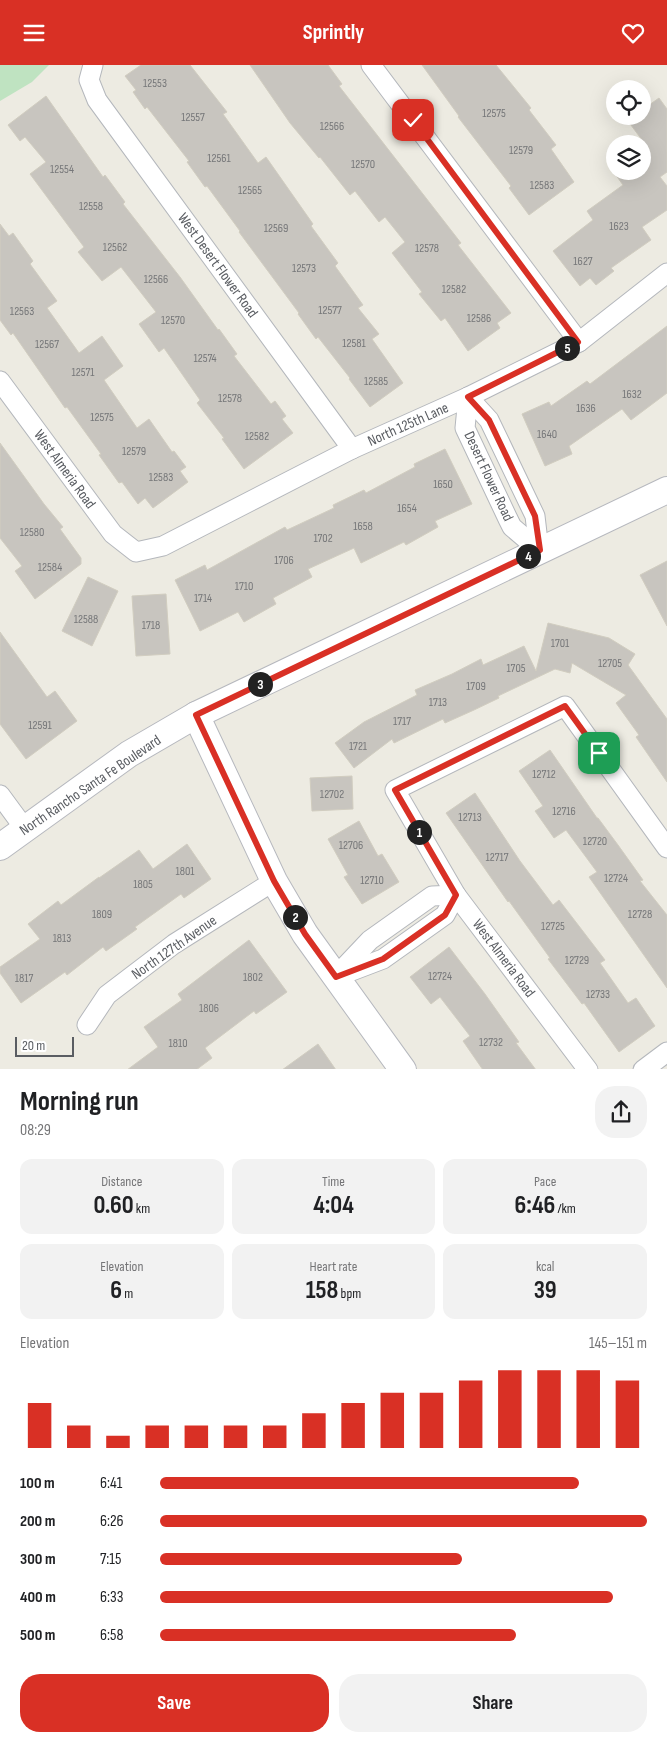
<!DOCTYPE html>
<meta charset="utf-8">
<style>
:root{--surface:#fff;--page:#f2f2f2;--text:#202124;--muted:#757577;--accent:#d93025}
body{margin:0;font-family:"Sofia Sans Condensed",sans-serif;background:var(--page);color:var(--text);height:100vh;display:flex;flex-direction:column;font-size:19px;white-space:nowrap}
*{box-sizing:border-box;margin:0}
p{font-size:16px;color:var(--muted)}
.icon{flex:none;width:28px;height:28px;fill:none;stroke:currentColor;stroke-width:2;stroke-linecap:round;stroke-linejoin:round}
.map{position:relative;height:1004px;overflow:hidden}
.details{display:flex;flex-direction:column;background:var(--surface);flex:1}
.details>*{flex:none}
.fabs{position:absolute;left:606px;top:15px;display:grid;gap:10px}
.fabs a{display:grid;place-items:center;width:45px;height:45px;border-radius:50%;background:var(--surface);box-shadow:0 5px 20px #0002;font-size:25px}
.scale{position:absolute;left:15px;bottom:12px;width:59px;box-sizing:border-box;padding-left:5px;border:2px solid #5a5d62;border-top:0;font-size:14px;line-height:18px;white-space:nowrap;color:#5a5d62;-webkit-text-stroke:4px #fff;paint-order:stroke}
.pin{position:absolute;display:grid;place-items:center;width:42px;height:42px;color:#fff;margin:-21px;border-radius:10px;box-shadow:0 2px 8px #0006}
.km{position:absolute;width:25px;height:25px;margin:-12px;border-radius:50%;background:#222;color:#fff;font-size:14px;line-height:25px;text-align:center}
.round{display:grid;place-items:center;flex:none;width:52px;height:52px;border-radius:20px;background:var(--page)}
.summary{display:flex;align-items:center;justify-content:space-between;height:85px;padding:0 20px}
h1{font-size:28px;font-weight:700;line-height:38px}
.metrics{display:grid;grid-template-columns:repeat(3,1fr);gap:8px;height:85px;padding:5px 20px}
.metrics div{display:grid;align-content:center;border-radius:12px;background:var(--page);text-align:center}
.metrics b{font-size:25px;font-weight:700}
.metrics small{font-size:14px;font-weight:400}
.metrics p{font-size:14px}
.chart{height:140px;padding:10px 20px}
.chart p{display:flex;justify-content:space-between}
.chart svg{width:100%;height:90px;margin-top:5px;stroke:var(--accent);stroke-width:6}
.cta{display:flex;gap:10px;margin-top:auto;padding:10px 20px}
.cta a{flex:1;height:58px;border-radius:20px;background:var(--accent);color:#fff;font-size:20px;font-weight:700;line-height:58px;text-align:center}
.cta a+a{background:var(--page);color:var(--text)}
ul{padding:0 20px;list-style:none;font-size:16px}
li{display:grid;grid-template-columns:80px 60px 1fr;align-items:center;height:38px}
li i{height:12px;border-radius:6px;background:var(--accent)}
header{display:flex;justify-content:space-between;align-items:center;height:65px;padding:0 20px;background:var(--accent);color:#fff;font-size:22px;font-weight:700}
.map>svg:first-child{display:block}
.green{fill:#bfe3c1}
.building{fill:#c8c5bf;stroke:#d1cdc0}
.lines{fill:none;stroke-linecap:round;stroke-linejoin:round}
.street-casing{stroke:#b4b7bc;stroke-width:21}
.secondary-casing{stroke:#b6b8be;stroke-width:28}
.street{stroke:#fff;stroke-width:19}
.secondary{stroke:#fff;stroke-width:26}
.route-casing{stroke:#fff;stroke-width:10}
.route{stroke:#d93025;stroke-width:6}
.labels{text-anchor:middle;stroke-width:4;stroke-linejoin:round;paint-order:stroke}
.number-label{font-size:12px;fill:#767779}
.street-label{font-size:15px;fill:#5a5d62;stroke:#fff}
</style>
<header><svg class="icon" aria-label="menu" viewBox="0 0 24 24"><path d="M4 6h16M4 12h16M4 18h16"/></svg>Sprintly<svg class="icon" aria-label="heart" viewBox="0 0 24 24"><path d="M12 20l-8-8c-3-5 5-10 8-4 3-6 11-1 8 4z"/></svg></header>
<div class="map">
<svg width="667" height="1005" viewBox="0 0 667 1005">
<rect width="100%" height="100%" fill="#edebe2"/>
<path class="green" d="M0,0H49L32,17L0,36Z"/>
<g class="building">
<path d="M141,0H190L227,47L223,49L258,98L266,92L313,159L311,161L338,198L335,201L363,240L358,243L379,269L372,274L403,318L370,342L349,314L350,313L318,272L316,274L298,249L299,248L239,167L240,166L207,121L205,122L187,97L189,96L147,42L145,44L133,27L136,25L125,11Z"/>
<path d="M250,0H328L342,19L339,21L461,178L458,180L511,248L497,258L500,263L468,286L445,253L441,256L419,229L422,227L392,188L405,177L385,152L379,157L355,126L350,130L320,92L319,93L290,58Z"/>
<path d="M422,0H496L531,43L529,45L556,80L551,84L574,117L529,150L509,123L511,121L458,52L459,51Z"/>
<path d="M46,31L103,112L105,110L125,137L123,139L180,212L218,265L219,264L237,289L234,291L271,339L275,336L286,351L282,354L293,368L244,404L222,374L224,373L197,338L200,335L164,283L159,287L139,259L156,247L121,202L102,216L78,187L84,182L30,109L46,97L25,72L20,76L8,60Z"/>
<path d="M659,33L667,44V107L660,112L667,121V145L642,162L651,175L611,203L614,206L596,220L590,213L580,221L553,186L593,155L587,146L623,120L613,106H642V75L628,56L635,51H642V45Z"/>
<path d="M0,159L9,171L13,168L33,196L30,199L57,236L47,243L79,288L102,271L123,301L104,315L137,363L149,354L172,387L174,386L186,402L180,406L188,417L153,443L145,433L138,439L122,417L119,418L99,390L101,389L67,342L65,343L13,268L11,270L0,255Z"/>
<path d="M667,261V328L631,355L622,344L569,381L572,389L545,401L522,349L549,337L551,341L587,316L590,319Z"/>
<path d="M0,378L44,439L63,462L60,464L81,493V499L35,534L15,506L22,501L0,473Z"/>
<path d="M445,384L472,439L435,456L438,462L406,480L404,477L361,498L354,483L308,504L312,512L273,533L276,539L244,557L238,547L200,566L175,515L205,500L207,505L285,462L287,465L334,443L333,440L364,425L366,428L415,402L414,399Z"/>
<path d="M667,496V561L640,510Z"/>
<path d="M88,512L118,526L92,581L62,566Z"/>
<path d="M166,529L170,589L136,591L132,531Z"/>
<path d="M548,558L609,573L635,589L628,600L667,654V717L636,672L639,670L616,638L626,630L572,598L570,608L555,604L498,631L499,633L474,645L445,658L443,654L394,678L392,674L354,703L335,678L364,657L417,630L415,625L452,609L481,594L483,600L524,581L536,606Z"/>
<path d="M0,567L47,632L55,626L77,656L26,694L0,659Z"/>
<path d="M550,685L597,753H598L618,780L643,815L640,816L667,850V923L589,812L597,807L566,765L554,773L535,746L543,741L519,706Z"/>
<path d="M352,711L353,744L312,746L310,713Z"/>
<path d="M475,728L520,796L553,840L559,835L605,895L600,898L628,938L636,933L655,961L619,987L584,938L582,939L548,894L550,893L509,836L508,837L446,748Z"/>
<path d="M359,756L378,791L382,789L399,817L362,839L344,812L348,810L328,774Z"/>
<path d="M187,779L211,814L184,833L181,829L135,862L137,864L106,886L103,882L67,910L65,907L21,938L0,908V902L40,874L28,859L58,836L61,840L99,812V813L139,785L153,804Z"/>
<path d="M249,875L287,927L256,949L254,946L205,983L212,993L196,1005H127L158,982L144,962L182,935L178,929Z"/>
<path d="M449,882L485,929L519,977L516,978L536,1005H483L463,976L470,971L440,932L431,939L410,912Z"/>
<path d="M318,979L336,1005H282Z"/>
</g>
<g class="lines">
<g class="street-casing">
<g id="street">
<path d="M93,0L89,15L97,35L352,384"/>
<path d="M371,0L579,277"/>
<path d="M0,316L113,469L136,487L163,481L352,384L468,332L579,277L667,208"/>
<path d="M468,332L465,363L508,454L512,462L539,485"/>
<path d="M468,332L489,355L535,451L539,485"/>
<path d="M0,730L25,764"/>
<path d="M341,910L383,894L445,850L456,830"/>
<path d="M335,912L370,875L432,831L456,830"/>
<path d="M87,960L107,930L174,879L274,816"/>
<path d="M588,1005L456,830L395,725L565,641L667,783"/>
<path d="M643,1005L667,987"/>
</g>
</g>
<g class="secondary-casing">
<g id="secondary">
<path d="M196,650L274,816L305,869L403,1005"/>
<path d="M0,782L129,689L196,650L667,425"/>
</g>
</g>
<use href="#street" class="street"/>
<use href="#secondary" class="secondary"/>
</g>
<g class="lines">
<g class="route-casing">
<path id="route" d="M413,55L578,277L468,332L489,355L535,451L540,485L196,650L274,816L305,869L336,912L383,894L445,850L456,830L395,725L565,641L599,688"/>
</g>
<use href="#route" class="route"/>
</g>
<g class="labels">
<g class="number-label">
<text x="155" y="22">12553</text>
<text x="494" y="52">12575</text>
<text x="193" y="56">12557</text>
<text x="332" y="65">12566</text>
<text x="521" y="89">12579</text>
<text x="219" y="97">12561</text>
<text x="363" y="103">12570</text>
<text x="62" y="108">12554</text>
<text x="542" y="124">12583</text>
<text x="250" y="129">12565</text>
<text x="91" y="145">12558</text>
<text x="619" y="165">1623</text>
<text x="276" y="167">12569</text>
<text x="115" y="186">12562</text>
<text x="427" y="187">12578</text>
<text x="583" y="200">1627</text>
<text x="304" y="207">12573</text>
<text x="156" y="218">12566</text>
<text x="454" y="228">12582</text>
<text x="330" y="249">12577</text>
<text x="22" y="250">12563</text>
<text x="479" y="257">12586</text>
<text x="173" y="259">12570</text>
<text x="354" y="282">12581</text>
<text x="47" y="283">12567</text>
<text x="205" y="297">12574</text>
<text x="83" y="311">12571</text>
<text x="376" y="320">12585</text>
<text x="632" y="333">1632</text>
<text x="230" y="337">12578</text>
<text x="586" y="347">1636</text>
<text x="102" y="356">12575</text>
<text x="547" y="373">1640</text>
<text x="257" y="375">12582</text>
<text x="134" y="390">12579</text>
<text x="161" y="416">12583</text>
<text x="443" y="423">1650</text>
<text x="407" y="447">1654</text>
<text x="363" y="465">1658</text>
<text x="32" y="471">12580</text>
<text x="323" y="477">1702</text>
<text x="284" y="499">1706</text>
<text x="50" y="506">12584</text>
<text x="244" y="525">1710</text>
<text x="203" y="537">1714</text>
<text x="86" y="558">12588</text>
<text x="151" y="564">1718</text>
<text x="560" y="582">1701</text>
<text x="610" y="602">12705</text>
<text x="516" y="607">1705</text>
<text x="476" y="625">1709</text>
<text x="438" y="641">1713</text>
<text x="402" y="660">1717</text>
<text x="40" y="664">12591</text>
<text x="358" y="685">1721</text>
<text x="544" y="713">12712</text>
<text x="332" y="733">12702</text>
<text x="564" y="750">12716</text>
<text x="470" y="756">12713</text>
<text x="595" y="780">12720</text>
<text x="351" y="784">12706</text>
<text x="497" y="796">12717</text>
<text x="185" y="810">1801</text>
<text x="616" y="817">12724</text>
<text x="372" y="819">12710</text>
<text x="143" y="823">1805</text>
<text x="102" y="853">1809</text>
<text x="640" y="853">12728</text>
<text x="553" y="865">12725</text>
<text x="62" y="877">1813</text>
<text x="577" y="899">12729</text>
<text x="440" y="915">12724</text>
<text x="253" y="916">1802</text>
<text x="24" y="917">1817</text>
<text x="598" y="933">12733</text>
<text x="209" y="947">1806</text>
<text x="491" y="981">12732</text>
<text x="178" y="982">1810</text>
</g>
<g class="street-label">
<text transform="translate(218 200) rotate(54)" y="5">West Desert Flower Road</text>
<text transform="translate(408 359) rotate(-24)" y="5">North 125th Lane</text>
<text transform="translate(65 404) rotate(54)" y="5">West Almeria Road</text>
<text transform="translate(489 411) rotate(65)" y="5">Desert Flower Road</text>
<text transform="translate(90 720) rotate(-34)" y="5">North Rancho Santa Fe Boulevard</text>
<text transform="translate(174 882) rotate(-35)" y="5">North 127th Avenue</text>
<text transform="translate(504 893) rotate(53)" y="5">West Almeria Road</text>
</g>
</g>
</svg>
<div class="fabs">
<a><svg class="icon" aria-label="locate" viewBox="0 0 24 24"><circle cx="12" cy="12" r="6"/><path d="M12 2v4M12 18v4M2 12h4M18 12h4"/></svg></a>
<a><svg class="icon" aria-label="layers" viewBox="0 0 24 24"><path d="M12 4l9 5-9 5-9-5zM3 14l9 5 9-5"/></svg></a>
</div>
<div class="scale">20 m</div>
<div class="pin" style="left:599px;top:688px;background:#1e9e55"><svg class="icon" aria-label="arrive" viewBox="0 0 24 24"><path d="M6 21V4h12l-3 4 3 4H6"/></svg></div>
<div class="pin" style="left:413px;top:55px;background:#d93025"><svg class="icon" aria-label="check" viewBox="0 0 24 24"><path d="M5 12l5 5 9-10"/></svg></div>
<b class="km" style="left:419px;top:767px">1</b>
<b class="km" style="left:295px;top:852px">2</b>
<b class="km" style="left:260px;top:619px">3</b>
<b class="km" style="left:528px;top:491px">4</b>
<b class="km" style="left:567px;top:283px">5</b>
</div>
<section class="details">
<div class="summary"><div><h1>Morning run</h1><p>08:29</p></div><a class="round"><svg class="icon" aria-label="share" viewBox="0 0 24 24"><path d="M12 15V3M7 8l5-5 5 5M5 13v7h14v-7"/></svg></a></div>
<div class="metrics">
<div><p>Distance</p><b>0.60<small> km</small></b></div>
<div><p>Time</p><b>4:04</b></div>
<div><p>Pace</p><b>6:46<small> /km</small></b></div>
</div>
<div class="metrics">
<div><p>Elevation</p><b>6<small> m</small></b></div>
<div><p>Heart rate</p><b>158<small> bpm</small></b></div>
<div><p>kcal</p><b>39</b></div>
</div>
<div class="chart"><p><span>Elevation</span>145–151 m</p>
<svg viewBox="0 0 160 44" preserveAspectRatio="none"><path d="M5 44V22M15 44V33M25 44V38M35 44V33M45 44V33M55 44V33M65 44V33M75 44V27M85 44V22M95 44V17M105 44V17M115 44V11M125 44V6M135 44V6M145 44V6M155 44V11"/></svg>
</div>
<ul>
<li><b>100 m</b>6:41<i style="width:86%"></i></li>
<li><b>200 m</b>6:26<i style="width:100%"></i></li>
<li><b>300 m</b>7:15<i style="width:62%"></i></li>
<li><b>400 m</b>6:33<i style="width:93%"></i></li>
<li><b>500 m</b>6:58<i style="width:73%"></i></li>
</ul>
<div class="cta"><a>Save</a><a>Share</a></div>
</section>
